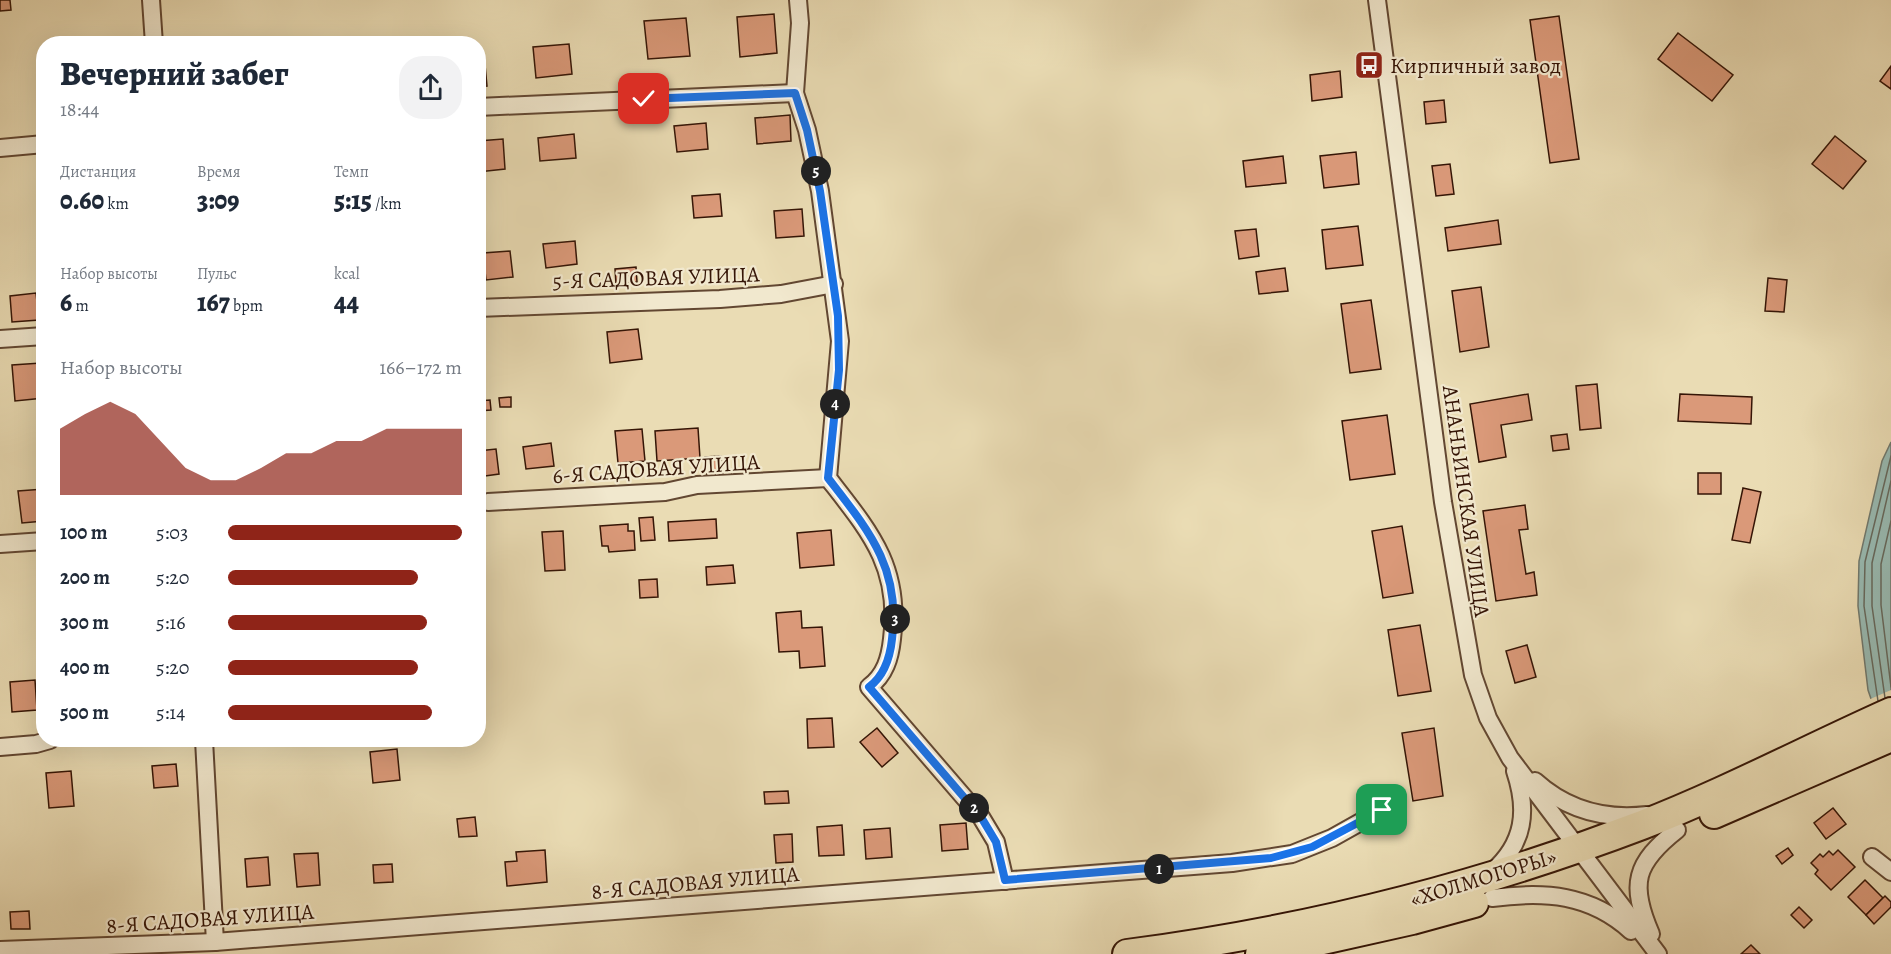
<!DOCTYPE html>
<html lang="ru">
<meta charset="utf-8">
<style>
:root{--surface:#fff;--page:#f2f2f3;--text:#1f2937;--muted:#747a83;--accent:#8f2418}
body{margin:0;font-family:Alegreya,serif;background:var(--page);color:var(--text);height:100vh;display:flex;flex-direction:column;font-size:22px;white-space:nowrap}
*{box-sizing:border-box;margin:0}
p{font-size:20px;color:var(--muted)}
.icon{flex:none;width:33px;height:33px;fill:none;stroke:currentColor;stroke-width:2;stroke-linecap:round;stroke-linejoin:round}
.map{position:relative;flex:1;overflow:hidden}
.panel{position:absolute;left:36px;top:36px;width:450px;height:711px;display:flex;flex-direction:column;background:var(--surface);border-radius:24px;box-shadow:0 6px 24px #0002}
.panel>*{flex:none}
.pin{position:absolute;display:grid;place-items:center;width:51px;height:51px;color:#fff;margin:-26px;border-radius:12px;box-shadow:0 3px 9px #0006}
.km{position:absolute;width:30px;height:30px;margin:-15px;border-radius:50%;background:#222;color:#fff;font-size:16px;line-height:30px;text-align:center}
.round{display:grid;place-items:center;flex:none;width:63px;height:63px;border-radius:24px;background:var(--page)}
.summary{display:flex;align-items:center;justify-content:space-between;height:102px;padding:0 24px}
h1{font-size:33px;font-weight:800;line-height:45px}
.figures{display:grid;grid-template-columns:repeat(3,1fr);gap:9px;height:102px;padding:6px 24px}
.figures div{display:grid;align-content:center}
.figures b{font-size:26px;font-weight:800}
.figures small{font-size:16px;font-weight:400}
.figures p{font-size:16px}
.chart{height:168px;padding:12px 24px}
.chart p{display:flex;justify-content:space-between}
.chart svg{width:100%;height:108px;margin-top:6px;fill:var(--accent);opacity:.7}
ul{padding:0 24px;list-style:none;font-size:20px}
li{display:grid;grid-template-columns:96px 72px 1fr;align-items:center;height:45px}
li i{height:15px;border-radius:8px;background:var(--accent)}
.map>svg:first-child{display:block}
.water{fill:#98bab2;stroke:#70786d;stroke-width:1.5}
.pier{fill:#eadcb4}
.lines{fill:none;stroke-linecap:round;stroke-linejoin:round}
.shore{stroke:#66685c;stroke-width:1.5}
.building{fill:#da9979;stroke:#351506;stroke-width:1.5}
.street-casing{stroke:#624732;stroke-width:20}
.highway-casing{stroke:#351506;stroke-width:32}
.street{stroke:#f1e8ce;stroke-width:16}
.highway{stroke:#eadcb4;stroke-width:28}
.route-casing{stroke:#fff;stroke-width:12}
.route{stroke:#1a73e8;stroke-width:8}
.labels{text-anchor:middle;stroke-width:4.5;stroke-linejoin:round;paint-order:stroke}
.poi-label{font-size:22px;fill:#351506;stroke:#f1e8ce;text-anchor:start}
.street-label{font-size:22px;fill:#351506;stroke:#f1e8ce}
</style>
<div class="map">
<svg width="1891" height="954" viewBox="0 0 1891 954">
<rect width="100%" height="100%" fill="#eadcb4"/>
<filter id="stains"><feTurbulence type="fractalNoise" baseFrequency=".00333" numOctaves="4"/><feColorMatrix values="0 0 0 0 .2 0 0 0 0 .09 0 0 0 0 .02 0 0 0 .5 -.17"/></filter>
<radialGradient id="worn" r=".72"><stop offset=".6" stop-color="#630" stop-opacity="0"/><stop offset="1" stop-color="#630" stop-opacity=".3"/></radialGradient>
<path class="water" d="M1891,442V757L1868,690L1858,606L1859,561L1882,461Z"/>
<path class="pier" d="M1891,690V758L1889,759L1868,700Z"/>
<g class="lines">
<g class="shore">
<path d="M1891,521L1881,564V605L1891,687"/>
<path d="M1885,698L1872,606V563L1891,481"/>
<path d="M1878,701L1864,606L1865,562L1891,456"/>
</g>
</g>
<g class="building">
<path d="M0,0H10L11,10L0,11Z"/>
<path d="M774,14L777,53L740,57L737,17Z"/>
<path d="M1559,16L1579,159L1550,163L1530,20Z"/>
<path d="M686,18L690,56L648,59L644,21Z"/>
<path d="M1678,33L1733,75L1712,101L1658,59Z"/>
<path d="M569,44L572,74L536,78L533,47Z"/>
<path d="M478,54H484L487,86L478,87Z"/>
<path d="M1891,66V89L1880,81Z"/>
<path d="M1340,71L1342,97L1312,101L1310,75Z"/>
<path d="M1444,100L1446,122L1426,124L1424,102Z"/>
<path d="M790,115L791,141L757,144L755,118Z"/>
<path d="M706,123L708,149L677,152L674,126Z"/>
<path d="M574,134L576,158L540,161L538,138Z"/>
<path d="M1835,136L1866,161L1843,189L1812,164Z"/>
<path d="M503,139L505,169L478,172V141Z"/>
<path d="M1356,152L1359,184L1324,188L1320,156Z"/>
<path d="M1283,156L1286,183L1246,187L1243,161Z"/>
<path d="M1450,164L1454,194L1436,196L1432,166Z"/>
<path d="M720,194L722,216L694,218L692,196Z"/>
<path d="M802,209L804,236L776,238L774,211Z"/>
<path d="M1498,220L1501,244L1448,251L1445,228Z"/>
<path d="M1358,226L1363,265L1326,269L1322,230Z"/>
<path d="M1256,229L1259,256L1239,259L1235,231Z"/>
<path d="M575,241L577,264L546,268L543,244Z"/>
<path d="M510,251L513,277L486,280L483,253Z"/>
<path d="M636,267L637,282L616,284L615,269Z"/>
<path d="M1285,268L1288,291L1259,294L1256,272Z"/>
<path d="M1768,278L1787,280L1784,312L1765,311Z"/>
<path d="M1481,287L1489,347L1460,352L1452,291Z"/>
<path d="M36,293L39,320L12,322L10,296Z"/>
<path d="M1371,300L1381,369L1350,373L1341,304Z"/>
<path d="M638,329L642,359L610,363L607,332Z"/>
<path d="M41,363L44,398L15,401L12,365Z"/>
<path d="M1597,384L1601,428L1580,430L1576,386Z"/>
<path d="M1528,394L1532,420L1501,425L1506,457L1479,462L1470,404Z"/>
<path d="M1680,394L1752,397L1751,424L1678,421Z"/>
<path d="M511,397V407H500L499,398Z"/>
<path d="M490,400L491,410L478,411V401Z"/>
<path d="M1387,415L1395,474L1350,480L1342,421Z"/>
<path d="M698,428L700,458L657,461L655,431Z"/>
<path d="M642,429L645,461L618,463L615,431Z"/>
<path d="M1567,434L1569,449L1553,451L1551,436Z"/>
<path d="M551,443L554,466L526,469L523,447Z"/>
<path d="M496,449L499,474L478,477V451Z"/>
<path d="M721,456L723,476L707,477L705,457Z"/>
<rect x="1698" y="473" width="23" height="21"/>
<path d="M1743,488L1761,492L1750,543L1732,540Z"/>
<path d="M44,489V521L22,523L18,491Z"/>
<path d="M1525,505L1528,529L1519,530L1526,574L1534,572L1537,595L1496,601L1483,511Z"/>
<path d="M653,517L655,540L641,541L639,518Z"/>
<path d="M716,519L717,538L669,541L668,522Z"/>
<path d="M628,524V531H634L635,550L609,552L608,546H602L600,526Z"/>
<path d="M1402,526L1413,593L1383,598L1372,531Z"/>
<path d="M831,530L834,565L800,568L797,533Z"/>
<path d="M563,531L565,570L545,571L542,532Z"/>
<path d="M733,565L735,583L707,585L706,567Z"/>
<path d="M657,579L658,597L640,598L639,580Z"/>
<path d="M801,611L802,628L822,627L825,666L800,668L799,651L779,652L776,613Z"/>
<path d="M1420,625L1431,691L1398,696L1388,630Z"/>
<path d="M1527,645L1536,677L1515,683L1506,651Z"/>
<path d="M35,680L37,710L12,712L10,682Z"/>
<path d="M832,718L834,747L808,748L807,719Z"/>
<path d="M877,728L898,753L882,767L860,742Z"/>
<path d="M1434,728L1443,796L1413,801L1402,733Z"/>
<path d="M397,749L400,780L373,783L370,752Z"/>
<path d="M176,764L178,786L154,788L152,766Z"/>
<path d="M71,771L74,806L49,808L46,773Z"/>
<path d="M788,791L789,803L765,804L764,792Z"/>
<path d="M1833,808L1846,824L1826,839L1814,823Z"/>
<path d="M475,817L477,836L459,837L457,819Z"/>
<path d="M966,823L968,849L942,851L940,825Z"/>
<path d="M842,825L844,855L819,856L817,827Z"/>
<path d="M890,828L892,857L866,859L864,830Z"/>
<path d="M792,834L793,862L776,863L774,835Z"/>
<path d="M1788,848L1793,855L1782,864L1776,856Z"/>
<path d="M545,850L547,882L507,886L505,862L517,861L516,852Z"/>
<path d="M1838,850L1855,867L1831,890L1815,874L1818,870L1811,863L1820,854L1823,857L1829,851L1833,855Z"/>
<path d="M318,853L320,885L297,887L294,854Z"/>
<path d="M268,857L270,885L247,887L245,859Z"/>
<path d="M392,864L393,882L374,883L373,865Z"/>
<path d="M1865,880L1883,898L1866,915L1848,897Z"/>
<path d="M1885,896L1891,902V907L1874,924L1866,915Z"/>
<path d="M1799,907L1812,920L1804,928L1791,915Z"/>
<path d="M29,911L30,929H11L10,912Z"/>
<path d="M1751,945L1760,954H1741Z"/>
</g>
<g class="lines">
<g class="street-casing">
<g id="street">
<path d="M151,0L154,44"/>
<path d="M798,0L800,23L795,93L807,130L820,191L840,341L828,478C870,532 901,567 892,639C890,658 885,675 869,687L981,817L996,842L1005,881"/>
<path d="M1377,0L1443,502L1473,675L1488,718L1510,758L1658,954"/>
<path d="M478,107L795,93"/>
<path d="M0,148L44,144"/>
<path d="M478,308L720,299L781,294L834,284"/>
<path d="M0,339L44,336"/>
<path d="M488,502L665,492L697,485L828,478"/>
<path d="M0,544L44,541"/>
<path d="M204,740L215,942"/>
<path d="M0,747L36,744L50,740"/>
<path d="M1535,781C1567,810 1605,820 1647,815"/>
<path d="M1872,857L1891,872"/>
<path d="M1492,872C1525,843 1528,810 1515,771"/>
<path d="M1492,898C1545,891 1590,894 1631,931"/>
<path d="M1651,934C1629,884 1635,863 1677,830"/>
<path d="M0,950L215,942L1232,863L1292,854L1332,838L1382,810"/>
</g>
</g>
<g class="highway-casing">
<g id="highway">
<path d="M1714,814L1891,737"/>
<path d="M1127,954C1304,931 1476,888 1642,825C1727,792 1808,749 1891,712"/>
<path d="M1260,954L1412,920L1474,903"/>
</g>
</g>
<use href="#street" class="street"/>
<use href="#highway" class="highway"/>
</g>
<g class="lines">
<g class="route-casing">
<path id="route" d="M644,99L795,93L807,130L820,191L838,316L839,370L828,478C869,531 901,568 892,639C890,658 884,676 869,687L981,817L996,842L1005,880L1271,858L1312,847L1382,810"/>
</g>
<use href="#route" class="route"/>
</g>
<defs>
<g id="bus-square" transform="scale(1.5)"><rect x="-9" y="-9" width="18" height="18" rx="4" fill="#8f2418" stroke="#f1e8ce"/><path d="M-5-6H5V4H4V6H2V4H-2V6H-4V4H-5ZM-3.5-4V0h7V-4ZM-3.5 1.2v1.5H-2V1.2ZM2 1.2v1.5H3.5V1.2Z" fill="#fff"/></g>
</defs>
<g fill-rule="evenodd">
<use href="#bus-square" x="1369" y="65"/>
</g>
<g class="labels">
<g class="poi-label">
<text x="1390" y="73">Кирпичный завод</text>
</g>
<g class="street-label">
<text transform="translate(656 277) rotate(-2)" y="8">5-Я САДОВАЯ УЛИЦА</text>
<text transform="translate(656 468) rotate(-4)" y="8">6-Я САДОВАЯ УЛИЦА</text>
<text transform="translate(1467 501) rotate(82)" y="8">АНАНЬИНСКАЯ УЛИЦА</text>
<text transform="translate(1483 877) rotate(-17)" y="8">«ХОЛМОГОРЫ»</text>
<text transform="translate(695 882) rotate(-5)" y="8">8-Я САДОВАЯ УЛИЦА</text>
<text transform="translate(210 918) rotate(-4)" y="8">8-Я САДОВАЯ УЛИЦА</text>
</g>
</g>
<rect width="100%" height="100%" filter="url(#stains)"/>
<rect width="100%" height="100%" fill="url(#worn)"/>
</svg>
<div class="pin" style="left:1382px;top:810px;background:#1e9e55"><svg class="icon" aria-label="arrive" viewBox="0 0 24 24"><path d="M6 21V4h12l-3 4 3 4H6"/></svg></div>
<div class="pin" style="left:644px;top:99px;background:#d93025"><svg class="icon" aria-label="check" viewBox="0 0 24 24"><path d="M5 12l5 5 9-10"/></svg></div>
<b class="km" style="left:1159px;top:869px">1</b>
<b class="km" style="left:974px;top:808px">2</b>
<b class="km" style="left:895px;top:619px">3</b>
<b class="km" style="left:835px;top:404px">4</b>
<b class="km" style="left:816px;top:171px">5</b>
<section class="panel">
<div class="summary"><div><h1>Вечерний забег</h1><p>18:44</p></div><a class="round"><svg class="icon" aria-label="share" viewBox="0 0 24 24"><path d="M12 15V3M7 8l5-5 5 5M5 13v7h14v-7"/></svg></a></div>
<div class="figures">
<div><p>Дистанция</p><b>0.60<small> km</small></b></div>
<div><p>Время</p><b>3:09</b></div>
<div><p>Темп</p><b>5:15<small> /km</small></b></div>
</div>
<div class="figures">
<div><p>Набор высоты</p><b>6<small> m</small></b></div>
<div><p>Пульс</p><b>167<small> bpm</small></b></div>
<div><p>kcal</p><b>44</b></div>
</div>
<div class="chart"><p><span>Набор высоты</span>166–172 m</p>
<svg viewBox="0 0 160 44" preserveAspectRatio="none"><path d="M0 44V17L10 11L20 6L30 11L40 22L50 33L60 38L70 38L80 33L90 27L100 27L110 22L120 22L130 17L140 17L150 17L160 17V44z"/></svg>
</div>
<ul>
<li><b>100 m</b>5:03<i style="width:100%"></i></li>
<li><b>200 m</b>5:20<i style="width:81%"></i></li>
<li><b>300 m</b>5:16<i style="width:85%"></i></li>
<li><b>400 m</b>5:20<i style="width:81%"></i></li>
<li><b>500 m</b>5:14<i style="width:87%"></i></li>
</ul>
</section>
</div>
